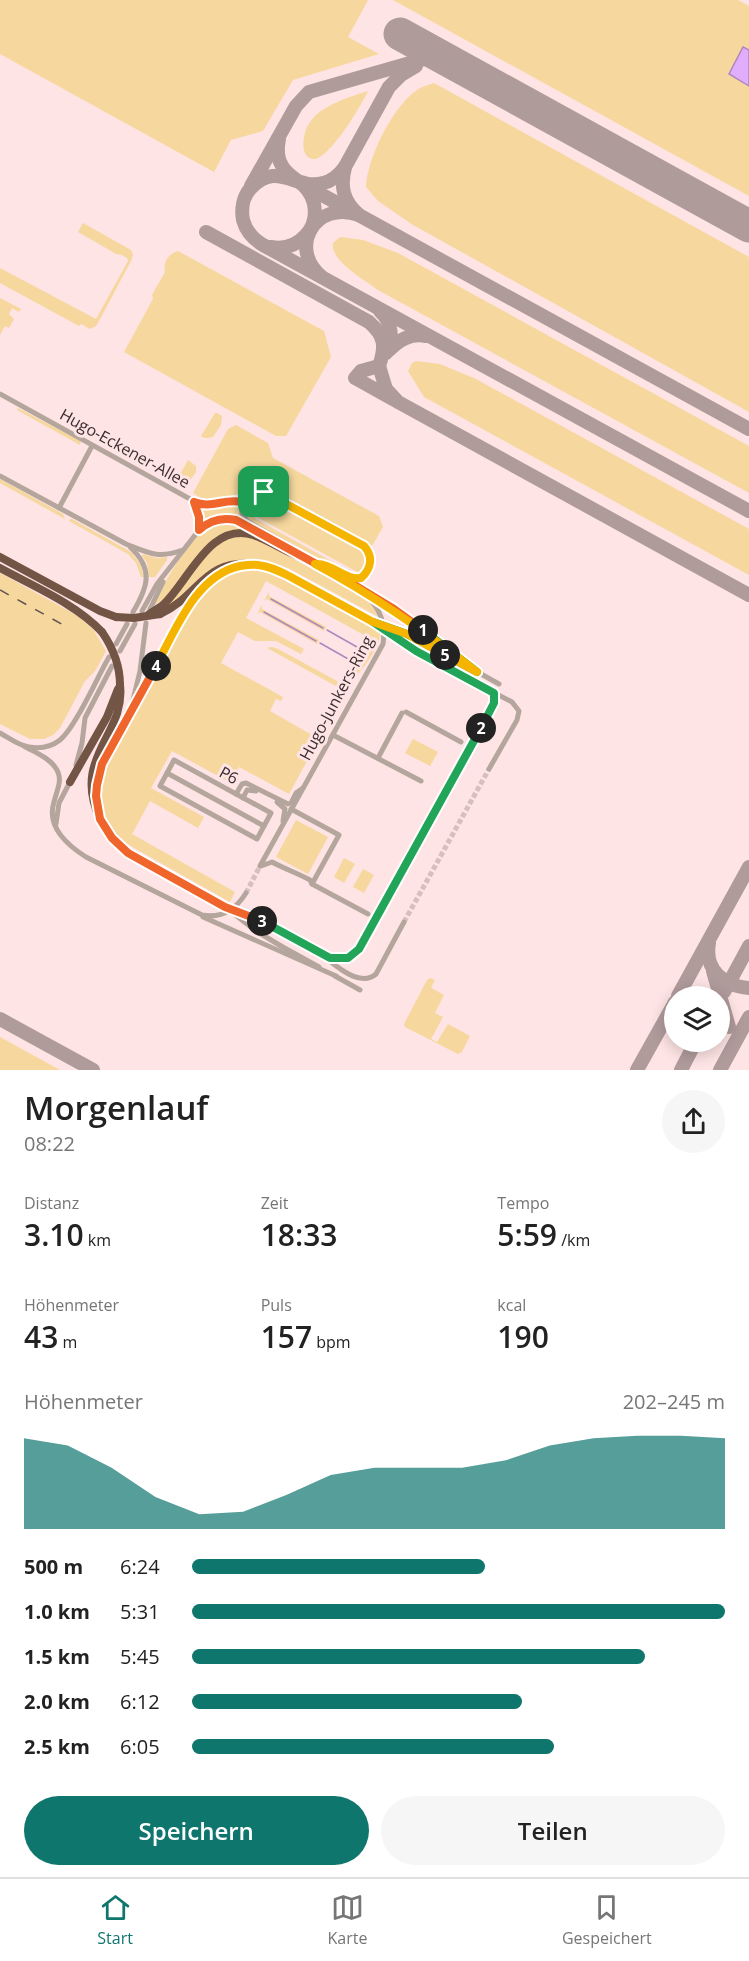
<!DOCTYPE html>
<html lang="de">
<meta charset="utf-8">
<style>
:root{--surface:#fff;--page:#f6f6f6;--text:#222;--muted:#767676;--line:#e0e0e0;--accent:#0f766e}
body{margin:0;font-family:"Open Sans",sans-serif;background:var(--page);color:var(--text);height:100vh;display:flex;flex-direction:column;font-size:22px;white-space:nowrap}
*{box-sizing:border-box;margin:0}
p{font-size:20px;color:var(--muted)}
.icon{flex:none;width:33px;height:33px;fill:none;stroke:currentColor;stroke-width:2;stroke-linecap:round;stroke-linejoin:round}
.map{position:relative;height:1070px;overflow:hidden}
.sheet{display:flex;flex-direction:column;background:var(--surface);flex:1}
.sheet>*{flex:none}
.buttons{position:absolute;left:664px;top:986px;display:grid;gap:12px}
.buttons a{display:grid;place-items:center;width:66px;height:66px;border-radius:50%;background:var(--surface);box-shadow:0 3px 15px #0003;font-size:30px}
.pin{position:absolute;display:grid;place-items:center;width:51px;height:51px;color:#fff;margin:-26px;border-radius:12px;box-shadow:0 3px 9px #0006}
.km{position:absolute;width:30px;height:30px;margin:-15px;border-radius:50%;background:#222;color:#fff;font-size:16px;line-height:30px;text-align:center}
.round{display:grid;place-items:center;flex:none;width:63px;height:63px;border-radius:32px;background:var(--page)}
.headline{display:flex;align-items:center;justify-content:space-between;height:102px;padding:0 24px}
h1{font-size:33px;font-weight:600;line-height:45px}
.stats{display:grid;grid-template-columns:repeat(3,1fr);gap:9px;height:102px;padding:6px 24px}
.stats div{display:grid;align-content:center}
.stats b{font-size:30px;font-weight:600}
.stats small{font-size:16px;font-weight:400}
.stats p{font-size:16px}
.chart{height:168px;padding:12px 24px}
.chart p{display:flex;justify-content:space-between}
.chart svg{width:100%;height:108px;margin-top:6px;fill:var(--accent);opacity:.7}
.action{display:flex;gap:12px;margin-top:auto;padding:12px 24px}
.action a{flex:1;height:69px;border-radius:36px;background:var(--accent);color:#fff;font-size:24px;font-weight:600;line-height:69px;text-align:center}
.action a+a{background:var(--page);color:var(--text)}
ul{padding:0 24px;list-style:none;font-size:20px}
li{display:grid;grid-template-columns:96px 72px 1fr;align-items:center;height:45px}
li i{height:15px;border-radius:8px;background:var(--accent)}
.tabs{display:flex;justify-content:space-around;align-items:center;height:84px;border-top:2px solid var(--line);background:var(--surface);font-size:16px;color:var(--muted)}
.tabs a{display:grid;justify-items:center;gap:3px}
.tabs .active{color:var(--accent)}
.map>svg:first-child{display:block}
.green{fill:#f6d79e}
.water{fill:#e0aefd;stroke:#af87bf;stroke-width:1.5}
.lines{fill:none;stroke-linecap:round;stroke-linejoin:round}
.stream{stroke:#af87bf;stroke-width:1.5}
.taxiway{stroke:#b09b9b;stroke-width:14}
.runway{stroke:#b09b9b;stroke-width:33}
.minor-tunnel{stroke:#d7bfbf;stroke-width:5;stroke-dasharray:5 2.5;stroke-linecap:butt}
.minor{stroke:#b4a59d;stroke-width:5}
.highway{stroke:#735545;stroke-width:8}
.rail{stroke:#635252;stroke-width:1.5;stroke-dasharray:10 10;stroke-linecap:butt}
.minor-bridge{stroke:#b4a59d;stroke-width:5}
.highway-bridge{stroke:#735545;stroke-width:8}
.split-1-casing{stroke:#fff;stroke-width:12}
.split-2-casing{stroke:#fff;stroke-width:12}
.split-3-casing{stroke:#fff;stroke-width:12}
.split-4-casing{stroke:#fff;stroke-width:12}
.split-5-casing{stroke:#fff;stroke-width:12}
.split-6-casing{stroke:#fff;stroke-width:12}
.split-1{stroke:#f0652b;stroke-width:8}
.split-2{stroke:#22a559;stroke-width:8}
.split-3{stroke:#22a559;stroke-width:8}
.split-4{stroke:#f0652b;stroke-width:8}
.split-5{stroke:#f5b400;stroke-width:8}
.split-6{stroke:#f5b400;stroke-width:8}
.labels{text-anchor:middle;stroke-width:6;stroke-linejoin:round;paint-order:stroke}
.street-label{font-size:16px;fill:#3c2d2d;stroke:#fee4e4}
</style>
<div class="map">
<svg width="749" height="1070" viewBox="0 0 749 1070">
<rect width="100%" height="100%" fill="#fee4e4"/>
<g class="green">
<path d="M0,0H368L348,37L379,54L293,80L263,131L231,140L214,172L0,54Z"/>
<path d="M393,0H738L749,6V50L744,48L729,74L749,86V196Z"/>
<path d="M434,83L749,257V412L413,225L378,201L366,187C367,158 394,103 420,88C424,86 429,85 434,83Z"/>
<path d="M368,91C361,106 331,156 315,159C310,159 309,158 306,155C303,149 303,144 304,137C309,108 344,99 368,91Z"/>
<path d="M83,223L131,250L133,255L131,261L99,321L96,326L90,329L81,324L79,326L0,283V268L96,319L128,261L127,258L120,254L118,255L78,232Z"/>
<path d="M340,237L363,240L398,253L749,446V493L378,290C365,280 330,261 333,243Z"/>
<path d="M178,251L324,331L331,357L286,436H276L124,352L153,299L152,295L165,272C163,262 168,254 178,251Z"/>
<path d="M0,298L21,309L19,312L12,308L9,314L14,319L9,328L5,326L0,335Z"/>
<path d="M416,361L440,364L476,379L749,529V575L424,397L408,371L412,363Z"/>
<path d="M18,408L79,440L81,442L80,445L17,410Z"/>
<path d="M215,413H217L222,416L221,425L213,437C208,438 205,439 201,436Z"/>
<path d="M236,425L268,443L273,458L379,516L383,527L372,546L263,489C256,488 251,489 245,494L242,492C228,498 206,504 193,493L228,429Z"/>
<path d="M188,460L196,466V472L188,483L178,478Z"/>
<path d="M0,479L63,514L65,519L0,483Z"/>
<path d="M260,494L270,497L364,549C370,558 369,567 361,574L255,516L248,497L252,495Z"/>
<path d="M247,499L252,514L256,519L358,576L344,572L251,521C244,515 241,507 247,499Z"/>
<path d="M231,503L237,506L240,515L239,518L222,516L202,523L200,508Z"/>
<path d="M70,519H72L131,552L141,565L144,577H141L136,563L128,554L69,521Z"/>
<path d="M226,521L235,522L254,532L220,535L215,538C197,553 172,601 153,605C162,585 190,539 207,527C213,523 219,522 226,521Z"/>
<path d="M247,536L263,542L363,597L374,607L379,617L288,568L255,560L213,569L199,579L174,602L162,610C196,583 197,538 247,536Z"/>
<path d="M144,554L156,558L167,557V560L155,577H149L147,563L142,556Z"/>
<path d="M254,568L277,574L381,631C380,645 365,668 355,677H353L373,640L266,581L246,618L304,649L301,654L276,641H255L238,632L221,663L283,697L281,701L276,699L270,711L319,739L289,794L239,767L231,783L172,751L151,788L204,817L198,828L150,801L132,834L235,892L230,902L120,840C99,817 94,798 102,769L204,589C219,576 233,569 254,568Z"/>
<path d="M0,573L78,616L93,629L106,651L95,671L85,681L60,728L53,735L44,739H30L0,724Z"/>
<path d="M269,592V596L326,627L324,631L267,599L264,601Z"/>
<path d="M262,605V609L319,640L317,644L260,612L257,614Z"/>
<path d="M272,647L278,649L337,681V682L347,688L345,691L267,648Z"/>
<path d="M413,739L438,752L430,766L405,753Z"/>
<path d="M296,820L328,837L308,874L276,857Z"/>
<path d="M344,858L355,864L344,883L334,877Z"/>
<path d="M363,869L374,875L364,893L353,887Z"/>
<path d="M430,978L435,980L431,988L444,995L435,1013L443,1017L431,1039L437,1042L448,1024L470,1036L462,1052L458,1054L405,1027L404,1024L427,980Z"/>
<path d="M0,1037L60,1070H0Z"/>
</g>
<path class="water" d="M743,47L749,50V86L729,74Z"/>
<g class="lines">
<g class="stream">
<path d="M271,599L323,628"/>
<path d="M264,612L316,641"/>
<path d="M327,630L357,647"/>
<path d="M320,643L350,660"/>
</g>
<g class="taxiway">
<path d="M341,174L389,87L401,75L416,66"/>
<path d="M304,185L749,429"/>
<path d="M251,186L296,106L309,92L424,59H439L457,66"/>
<path d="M206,232L369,322C385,336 386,346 379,366"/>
<path d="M271,247C283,249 296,246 305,236C319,222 318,199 303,185C296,179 287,175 282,166C277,158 277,149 279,139"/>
<path d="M322,277C287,249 315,199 359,215C343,201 340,187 345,167C339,175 333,181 323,183C296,191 277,159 250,189C243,197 241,209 243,220C246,231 253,239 263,245L749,511"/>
<path d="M380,311C392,322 394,339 386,353"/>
<path d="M388,351C399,340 410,333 426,336"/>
<path d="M398,402L386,389L379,366L361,371L355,378L389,397L749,595"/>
<path d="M709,943C704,970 724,986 749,988"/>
<path d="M713,971L729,1027"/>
<path d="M724,992L749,946"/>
<path d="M678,996L749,867"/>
<path d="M0,1019L93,1070"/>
<path d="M637,1070L675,1002"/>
<path d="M681,1070L696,1041"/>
<path d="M720,1070L749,1017"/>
</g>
<path class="runway" d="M400,34L749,226"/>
<g class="minor-tunnel">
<path d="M246,893L260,866"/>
<path d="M404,922L489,769"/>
</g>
<g class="minor">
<path d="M0,394L199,504C213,508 227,498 241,502"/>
<path d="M0,476L126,544C149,553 158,559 183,550"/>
<path d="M194,502L199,517V530"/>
<path d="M241,502C248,491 257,490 269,494L364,546C369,551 372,556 371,563C366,597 333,563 317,564"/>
<path d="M241,502L242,514L247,521L294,548L303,557"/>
<path d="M59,508L92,446"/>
<path d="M130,547C154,569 148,587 133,612"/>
<path d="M301,556L351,583L394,609L477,672"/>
<path d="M254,564L275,569L289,576L373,622"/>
<path d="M150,609L163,582"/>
<path d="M142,611L157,584L199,530L209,523L222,519L236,520L275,541"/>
<path d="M407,634L466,666"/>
<path d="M116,644L127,624"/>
<path d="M120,651L135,624"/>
<path d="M474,670L499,684"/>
<path d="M472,681L512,702L519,711L517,720L489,769"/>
<path d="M132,704L140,671L146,623"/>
<path d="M406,712L461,742"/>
<path d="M0,733C9,738 19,746 29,747C40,749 51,747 60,740C75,728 98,676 109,657"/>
<path d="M333,735L421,781"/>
<path d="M24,746C34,752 48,757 55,767C64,779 57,789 54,802C46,827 67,845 86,857L202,915C222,919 236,909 246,893"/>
<path d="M378,758L402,713"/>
<path d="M174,760L271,813L257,839L160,786Z"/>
<path d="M76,765L82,743L85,718L112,666"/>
<path d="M167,773L264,826"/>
<path d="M236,794L242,784L246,783L288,804L291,803L296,793L303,788"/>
<path d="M243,798L247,790L256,791"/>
<path d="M97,802V785L104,759L195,597C204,584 215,574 230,569"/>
<path d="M277,802L285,809L283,821"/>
<path d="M291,809L339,835L312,884"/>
<path d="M99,817L112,838L128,853L225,907"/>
<path d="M56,824L59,803L71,780"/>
<path d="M260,866L383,644C386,623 380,608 365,594"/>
<path d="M261,866L272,862C285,869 297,873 310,880L312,884L368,914"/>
<path d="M203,917L336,976"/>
<path d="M298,941L330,958C342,960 351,958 359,949L494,703V693"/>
<path d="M281,946L319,967"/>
<path d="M327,959C340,969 361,987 376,974L404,922"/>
<path d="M335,976L360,990"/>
</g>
<g class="highway">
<path d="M0,557L100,611L116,617"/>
<path d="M0,568C33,586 76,604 102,632"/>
<path d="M163,605C189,581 210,521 253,535C271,541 286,553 304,558"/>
<path d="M160,614C200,596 203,558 256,564"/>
<path d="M70,782L107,717L118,689"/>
<path d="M100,819C71,757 126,735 120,685"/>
</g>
<path class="rail" d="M0,590L67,627"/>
<g class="minor-bridge">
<path d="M373,622L416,651L472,681"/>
<path d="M383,626L407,634"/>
<path d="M225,907L256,918L298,941"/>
<path d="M229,910L256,931L281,946"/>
</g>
<g class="highway-bridge">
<path d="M149,614L163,605"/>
<path d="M116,617L134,618L160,614"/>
<path d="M102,632C113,648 120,665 120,685"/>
</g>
</g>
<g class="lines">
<g class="split-1-casing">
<path id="split-1" d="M264,492C254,490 247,493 241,502C225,498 211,509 194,502L199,517V530C210,520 222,517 236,520L351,583L394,609L423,630"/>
</g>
<g class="split-2-casing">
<path id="split-2" d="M423,630L477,672L407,634L373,622L416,651L494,693V703L481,728"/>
</g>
<g class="split-3-casing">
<path id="split-3" d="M262,921L330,958H348L359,949L481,728"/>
</g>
<g class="split-4-casing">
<path id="split-4" d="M156,666L102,764L97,785L96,796L100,819L112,838L128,853L225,907L262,921"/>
</g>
<g class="split-5-casing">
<path id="split-5" d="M156,666C175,631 196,575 240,566C246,565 252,564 258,565C269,566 279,571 289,576L373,622L407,634L445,655"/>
</g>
<g class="split-6-casing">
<path id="split-6" d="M264,492L364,546C374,557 371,569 361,578C344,580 332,563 315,564C375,596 424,630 477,672L445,655"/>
</g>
<use href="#split-1" class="split-1"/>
<use href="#split-2" class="split-2"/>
<use href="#split-3" class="split-3"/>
<use href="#split-4" class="split-4"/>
<use href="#split-5" class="split-5"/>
<use href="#split-6" class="split-6"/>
</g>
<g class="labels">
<g class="street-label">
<text transform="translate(125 448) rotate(29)" y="6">Hugo-Eckener-Allee</text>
<text transform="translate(336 698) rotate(-62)" y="6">Hugo-Junkers-Ring</text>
<text transform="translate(229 775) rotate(29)" y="6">P6</text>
</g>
</g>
</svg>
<div class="buttons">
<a><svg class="icon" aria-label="layers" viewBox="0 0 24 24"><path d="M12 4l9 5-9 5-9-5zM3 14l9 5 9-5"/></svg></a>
</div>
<div class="pin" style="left:264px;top:492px;background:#1e9e55"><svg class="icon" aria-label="arrive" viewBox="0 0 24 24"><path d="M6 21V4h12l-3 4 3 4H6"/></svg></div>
<b class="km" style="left:423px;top:630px">1</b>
<b class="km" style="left:481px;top:728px">2</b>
<b class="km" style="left:262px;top:921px">3</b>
<b class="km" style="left:156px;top:666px">4</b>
<b class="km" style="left:445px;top:655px">5</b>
</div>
<section class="sheet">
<div class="headline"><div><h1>Morgenlauf</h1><p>08:22</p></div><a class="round"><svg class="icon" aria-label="share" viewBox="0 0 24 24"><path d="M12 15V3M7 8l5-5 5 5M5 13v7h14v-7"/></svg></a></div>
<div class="stats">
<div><p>Distanz</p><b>3.10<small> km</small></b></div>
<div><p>Zeit</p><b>18:33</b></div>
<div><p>Tempo</p><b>5:59<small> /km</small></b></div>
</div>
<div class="stats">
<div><p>Höhenmeter</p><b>43<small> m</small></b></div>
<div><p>Puls</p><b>157<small> bpm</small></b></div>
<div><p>kcal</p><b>190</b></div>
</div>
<div class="chart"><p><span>Höhenmeter</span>202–245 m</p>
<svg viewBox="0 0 160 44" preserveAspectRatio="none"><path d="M0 44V7L10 10L20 19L30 31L40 38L50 37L60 30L70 22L80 19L90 19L100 19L110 16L120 10L130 7L140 6L150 6L160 7V44z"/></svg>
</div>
<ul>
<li><b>500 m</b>6:24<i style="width:55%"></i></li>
<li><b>1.0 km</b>5:31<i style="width:100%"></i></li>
<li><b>1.5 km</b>5:45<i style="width:85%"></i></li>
<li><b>2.0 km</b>6:12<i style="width:62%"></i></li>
<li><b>2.5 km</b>6:05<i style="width:68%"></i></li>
</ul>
<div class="action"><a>Speichern</a><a>Teilen</a></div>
</section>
<nav class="tabs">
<a class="active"><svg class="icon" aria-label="home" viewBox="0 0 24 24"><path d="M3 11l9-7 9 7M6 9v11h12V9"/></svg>Start</a>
<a><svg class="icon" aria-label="map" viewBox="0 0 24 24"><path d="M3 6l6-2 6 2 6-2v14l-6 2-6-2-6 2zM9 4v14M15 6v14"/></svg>Karte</a>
<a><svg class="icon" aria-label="saved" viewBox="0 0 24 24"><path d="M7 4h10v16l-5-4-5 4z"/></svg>Gespeichert</a>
</nav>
